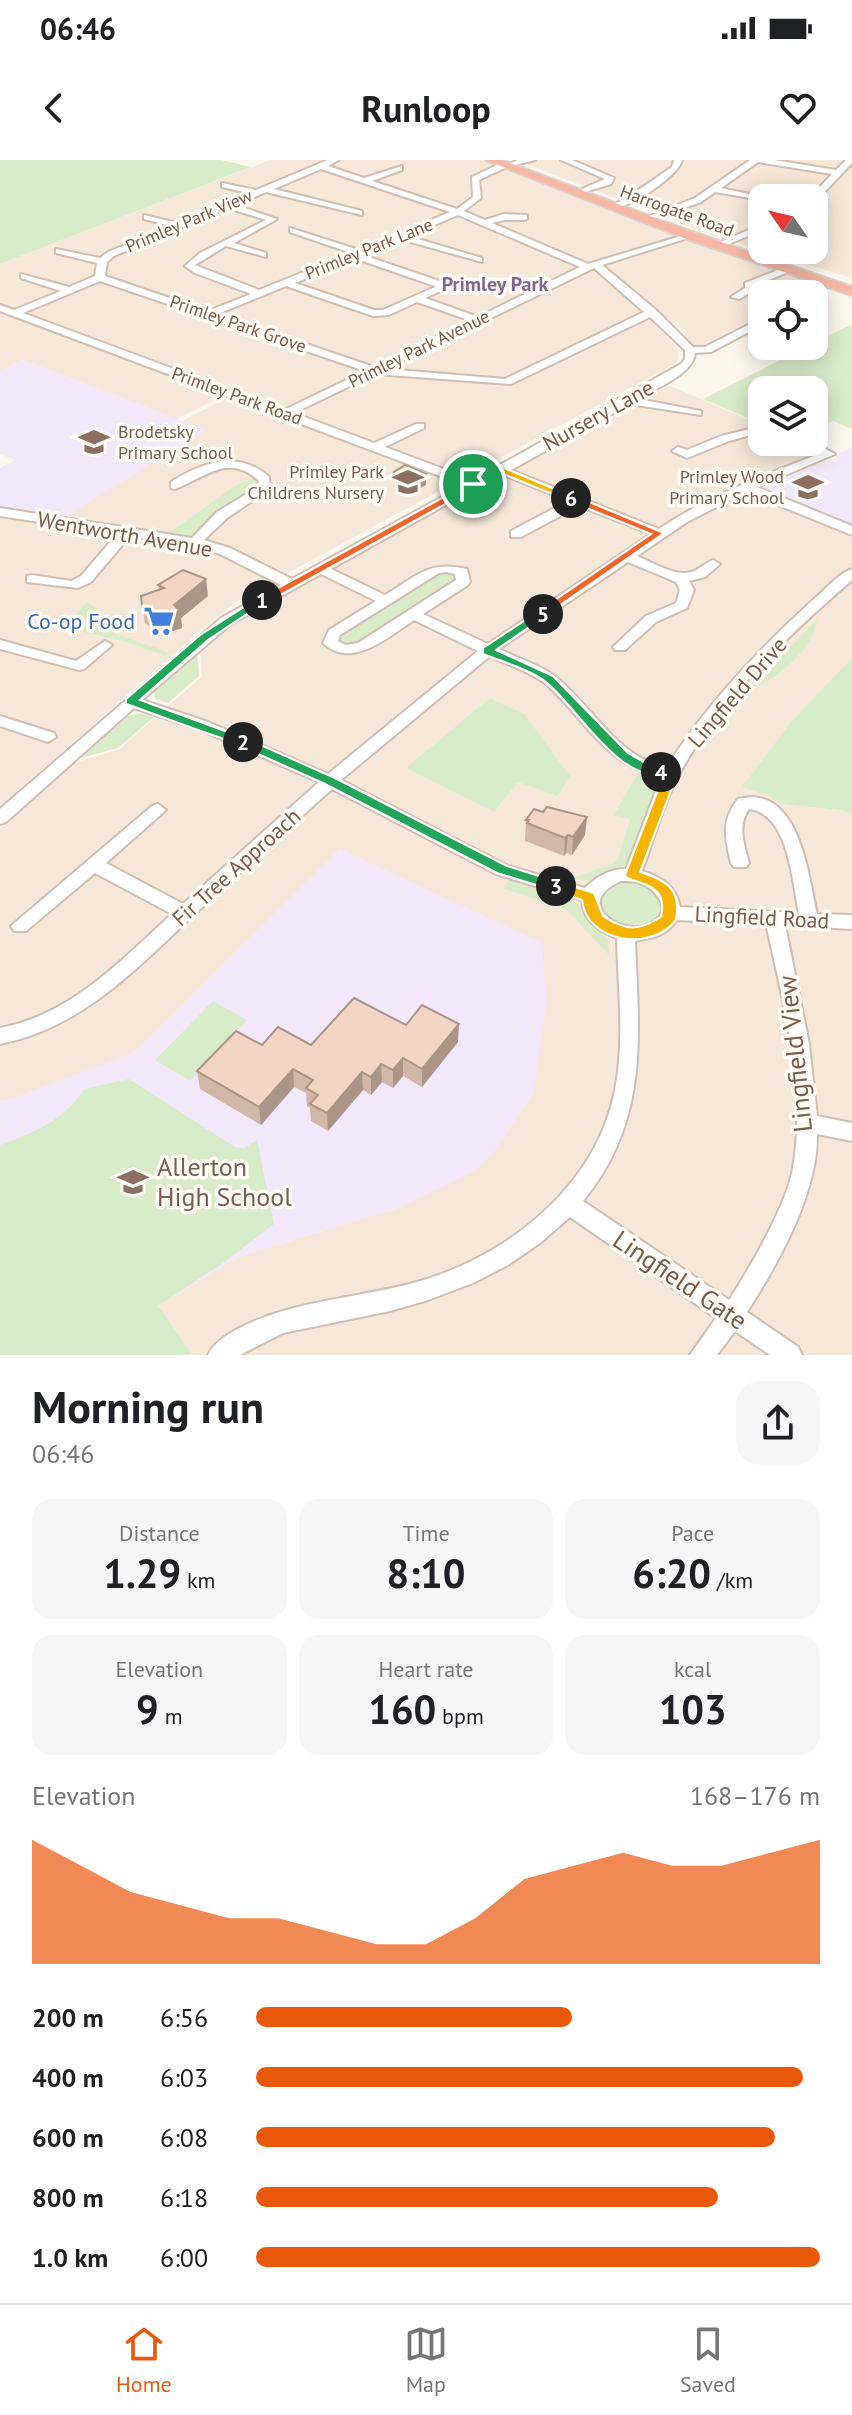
<!DOCTYPE html>
<meta charset="utf-8">
<style>
:root{--surface:#fff;--page:#f6f6f6;--text:#202124;--muted:#757577;--line:#e0e0e0;--accent:#ea580c}
body{margin:0;font-family:"PT Sans",sans-serif;background:var(--page);color:var(--text);height:100vh;display:flex;flex-direction:column;font-size:30px;white-space:nowrap}
*{box-sizing:border-box;margin:0}
p{font-size:26px;color:var(--muted)}
.icon{flex:none;width:44px;height:44px;fill:none;stroke:currentColor;stroke-width:2;stroke-linecap:round;stroke-linejoin:round}
.map{position:relative;height:1195px;overflow:hidden}
.drawer{display:flex;flex-direction:column;background:var(--surface);flex:1}
.drawer>*{flex:none}
.needle{width:52px;rotate:304deg}
.controls{position:absolute;left:748px;top:24px;display:grid;gap:16px}
.controls a{display:grid;place-items:center;width:80px;height:80px;border-radius:16px;background:var(--surface);box-shadow:0 4px 20px #0003;font-size:40px}
.pin{position:absolute;display:grid;place-items:center;width:68px;height:68px;color:#fff;margin:-34px;border:4px solid #fff;border-radius:50%;box-shadow:0 2px 8px #0007}
.km{position:absolute;width:40px;height:40px;margin:-20px;border-radius:50%;background:#222;color:#fff;font-size:22px;line-height:40px;text-align:center}
.round{display:grid;place-items:center;flex:none;width:84px;height:84px;border-radius:24px;background:var(--page)}
.overview{display:flex;align-items:center;justify-content:space-between;height:136px;padding:0 32px}
h1{font-size:44px;font-weight:800;line-height:60px}
.stats{display:grid;grid-template-columns:repeat(3,1fr);gap:12px;height:136px;padding:8px 32px}
.stats div{display:grid;align-content:center;border-radius:20px;background:var(--page);text-align:center}
.stats b{font-size:40px;font-weight:800}
.stats small{font-size:22px;font-weight:400}
.stats p{font-size:22px}
.chart{height:224px;padding:16px 32px}
.chart p{display:flex;justify-content:space-between}
.chart svg{width:100%;height:144px;margin-top:8px;fill:var(--accent);opacity:.7}
ul{padding:0 32px;list-style:none;font-size:26px}
li{display:grid;grid-template-columns:128px 96px 1fr;align-items:center;height:60px}
li i{height:20px;border-radius:10px;background:var(--accent)}
.status{display:flex;justify-content:space-between;align-items:center;height:56px;padding:0 40px;background:var(--surface);direction:ltr}
.status svg{height:22px;fill:currentColor}
header{display:flex;justify-content:space-between;align-items:center;height:104px;padding:0 32px;background:var(--surface);font-size:36px;font-weight:800}
.tabs{display:flex;justify-content:space-around;align-items:center;height:112px;border-top:2px solid var(--line);background:var(--surface);font-size:22px;color:var(--muted)}
.tabs a{display:grid;justify-items:center;gap:4px}
.tabs .active{color:var(--accent)}
.map>svg:first-child{display:block}
.residential{fill:#f5e8da;fill-rule:evenodd}
.education{fill:#f3e8fa}
.green{fill:#d8ecc9}
.lines{fill:none;stroke-linecap:round;stroke-linejoin:round}
.minor-casing{stroke:#d1beb0;stroke-width:4}
.highway-casing{stroke:#dad1cd;stroke-width:4}
.minor{fill:#fff;fill-rule:evenodd}
.highway{fill:#f7b7a3;fill-rule:evenodd}
.wall{fill:#d1b7a8}
.shaded-wall{fill:#aa9588}
.building{fill:#f3d5c3;stroke:#aa9588;stroke-width:2}
.split-1{fill:#f0652b;stroke:#fff;stroke-width:2}
.split-2{fill:#22a559;stroke:#fff;stroke-width:2}
.split-3{fill:#22a559;stroke:#fff;stroke-width:2}
.split-4{fill:#f5b400;stroke:#fff;stroke-width:2}
.split-5{fill:#22a559;stroke:#fff;stroke-width:2}
.split-6{fill:#f0652b;stroke:#fff;stroke-width:2}
.split-7{fill:#f5b400;stroke:#fff;stroke-width:2}
.labels{text-anchor:middle;stroke-width:7;stroke-linejoin:round;paint-order:stroke}
.far-street-label{font-size:18px;fill:#7a5c4d;stroke:#fffaf3}
.far-education-label{font-size:18px;fill:#785e54;stroke:#fffaf3;text-anchor:end}
.far-neighbourhood-label{font-size:20px;font-weight:bold;fill:#846695;stroke:#fffaf3}
.street-label{font-size:22px;fill:#7a5c4d;stroke:#fffaf3}
.shop-label{font-size:22px;fill:#366cbe;stroke:#fffaf3;text-anchor:end}
.near-street-label{font-size:26px;fill:#7a5c4d;stroke:#fffaf3}
.near-education-label{font-size:26px;fill:#785e54;stroke:#fffaf3;text-anchor:start}
</style>
<div class="status"><b>06:46</b><svg viewBox="0 0 49 12"><path d="M0 12V9h3v3zM5 12V6h3v6zM10 12V3h3v9zM15 12V0h3v12zM26 1h20v11H26zM47 4h2v5h-2z"/></svg></div>
<header><svg class="icon" aria-label="back" viewBox="0 0 24 24"><path d="M15 5l-7 7 7 7"/></svg>Runloop<svg class="icon" aria-label="heart" viewBox="0 0 24 24"><path d="M12 20l-8-8c-3-5 5-10 8-4 3-6 11-1 8 4z"/></svg></header>
<div class="map">
<svg width="852" height="1195" viewBox="0 0 852 1195">
<rect width="100%" height="100%" fill="#fdf6ec"/>
<g class="residential">
<path d="M270,0H482L809,121L811,127L800,134H762V157L707,187L692,185L682,170L663,154L648,158L678,189V199L674,204L247,435L215,458L0,646V352L205,271L182,261L227,238L223,236L177,259L23,200L0,211V104Z"/>
<path d="M516,0H852V118L714,76ZM762,38H814V90H762Z"/>
<path d="M668,225L755,262L759,271H762V282H793L817,294L734,327L852,375V498L767,635L780,644L840,650L852,654V1195H192L157,1146L238,1097L401,1047L340,689L135,892L10,942L0,941V669L74,603L119,589L202,516L200,490L215,477L269,443Z"/>
</g>
<g class="education">
<path d="M23,200L206,270L57,362L0,352V308L15,300L0,294V211Z"/>
<path d="M852,288V366L763,328L824,301L839,299L836,295Z"/>
<path d="M340,689L542,783L546,844L533,934L494,991L474,1011L401,1047L238,1097L157,1146L191,1193L189,1195H0V940H8L135,892Z"/>
</g>
<g class="green">
<path d="M0,0H221L251,7L0,104Z"/>
<path d="M852,164V269L833,261L814,270V230H762V264L703,239L808,186H814V183Z"/>
<path d="M257,316L258,330L195,375L187,378L167,374L232,328Z"/>
<path d="M453,411L459,420L357,485L340,486L336,477L437,412Z"/>
<path d="M87,442L103,453L86,463L170,493L164,495L120,480L79,471L74,468L73,457Z"/>
<path d="M817,459C814,490 776,519 749,530Z"/>
<path d="M197,493L199,516L168,543L155,539L154,531Z"/>
<path d="M852,498V654L840,650L780,644L767,635L742,627L791,562Z"/>
<path d="M490,538L524,554L570,616L558,636L518,622L494,652L406,608Z"/>
<path d="M139,553L154,557L118,588L80,598L125,557Z"/>
<path d="M638,613L646,617L655,629L629,704L586,721L570,719L612,704L618,699L630,659L614,655Z"/>
<path d="M510,718L579,744L586,759L608,780L609,795L565,748L504,729Z"/>
<path d="M618,723C637,721 653,726 661,744L655,759C638,769 621,767 606,756L600,739L611,725Z"/>
<path d="M213,841L247,860L190,921L155,900Z"/>
<path d="M129,919L235,987L244,988L257,980L274,1064L223,1103L158,1146L191,1193L189,1195H0V985C33,973 65,960 84,929Z"/>
</g>
<g class="lines">
<g class="minor-casing">
<g id="minor">
<path d="M328,0H339L328,6L364,18L402,6V10L372,21L457,49L473,37L472,17L501,3H507V7L479,20L481,38L464,51L485,60L504,54L527,55V59L524,60H505L492,63L588,104L691,73V77L602,105L656,150L693,187H705L762,158V165L711,192L695,193C693,215 655,228 638,239L701,251V255L630,244L511,310L659,369C708,336 764,315 819,294L797,282H813L835,294L757,327L852,366V375L746,332L687,362L637,396C652,402 675,417 691,412C699,410 705,403 713,400L720,404L705,417L689,421L694,430L687,448L656,462L625,490H615L613,487L646,456L676,443L680,430L676,422L628,402L499,489C517,498 541,505 556,517C594,548 616,596 666,608C706,545 758,490 813,440C825,430 838,414 852,409V420C789,475 720,538 680,613C663,643 654,679 642,711C661,717 676,726 680,747L799,753C792,721 789,654 749,649C737,666 744,684 749,703L746,707H734L731,703C725,678 721,660 738,639C799,623 808,714 817,754L852,755V769L785,765L809,884L817,956L852,963V981L817,974C818,1033 778,1104 747,1152L798,1187L802,1195H770L735,1171L717,1195H690L716,1158L570,1057L540,1083L508,1105L473,1123L428,1140L390,1151L283,1173L240,1195H208C216,1177 244,1165 262,1158C315,1138 373,1136 427,1119C514,1091 597,1023 615,930C625,880 618,828 617,778C599,771 583,761 582,740L496,714L332,629C286,670 241,711 196,753C137,808 82,868 0,884V868C71,855 120,801 172,754L95,713L26,771H14L11,766L152,646L158,644L166,650L106,703L183,744L319,622L196,568L134,548L6,662L0,664V649L221,458L281,425L220,394L193,386L130,376L91,422L78,428L27,422V416L32,415L71,421L81,416L117,374L0,356V348L192,378L217,352L258,327L259,321C228,292 205,318 175,329L171,328V322C202,302 239,290 269,317L270,329L227,358L204,380L230,388L292,419L464,325L0,151V145L14,150L61,131L21,118V114L69,127L95,116L97,103L56,93V89L100,98L108,92L170,66L144,59V55L178,63L248,33L222,27V23L256,30ZM321,9L450,52L359,90L290,68V72L351,93L259,130L195,105L226,86L266,97V93L234,83L277,59L236,45L266,32L362,55V51L274,29ZM228,48L266,60L200,93L185,106L195,113L251,134L208,151L105,116L107,102L114,96ZM458,55L580,107L478,157L425,138L443,130L442,122L363,95L400,79L482,102V98L408,76ZM354,98L435,126V127L383,150H374L295,123ZM594,108L644,152L505,219L386,209ZM100,121L365,211L284,250L23,153ZM286,126L373,156L389,155L417,142L469,160L374,207L218,154ZM650,157L685,190V199L681,204L473,320L385,287L424,268V264H416L374,283L294,253L375,214L511,224ZM501,314L568,341L511,371V377H521L579,346L651,374L488,484L423,454L468,425L470,422L467,409C428,400 417,416 385,435L331,409ZM446,412L455,414L456,420L358,483L346,485L338,481L340,475L439,413ZM321,414L376,441L329,470L323,483C352,510 388,477 414,460L478,491L328,614L208,562L142,540L231,464ZM490,496C507,505 531,512 546,524C587,561 603,603 661,618L626,709C609,709 596,717 585,728L508,706L341,620ZM621,721C627,721 634,721 640,723C655,728 672,748 655,761C628,782 568,744 621,721ZM676,760L766,764C783,839 807,932 793,1008C787,1044 750,1108 729,1140L583,1041C649,961 639,877 635,781C652,778 667,776 676,760Z"/>
<path d="M518,0H535L515,5L511,3Z"/>
<path d="M561,0H572L614,18L611,24L582,33V29L605,19Z"/>
<path d="M674,0H682C678,17 628,49 610,49V45L624,40L672,7Z"/>
<path d="M750,0H774L836,10L846,0H852V3L817,40L810,38L832,14L758,2L721,28L768,38H762V40L715,32L701,42L657,58L650,56L695,38Z"/>
<path d="M762,64V70L722,87L714,85Z"/>
<path d="M788,106L793,109L791,111L754,126V131L739,139L731,137L745,128V123Z"/>
<path d="M819,116L824,119C818,131 812,134 799,134Z"/>
<path d="M762,266V272L729,281L687,298L672,291L678,287L687,290L721,276Z"/>
<path d="M0,480L76,501L105,481L112,485L84,509L79,510L0,489Z"/>
<path d="M0,556L54,573L56,577L48,582L0,566Z"/>
</g>
</g>
<g class="highway-casing">
<path id="highway" d="M486,0H501L692,72L852,127V135L684,78Z"/>
</g>
<use href="#minor" class="minor"/>
<use href="#highway" class="highway"/>
</g>
<g class="wall">
<path d="M394,312L426,325L414,331L394,322Z"/>
<path d="M158,425L208,436L181,458L182,468L162,475L145,463L141,436L159,430Z"/>
<path d="M543,652L587,657L585,675L572,695L566,693L564,696L525,681L526,660Z"/>
<path d="M406,865L458,882L422,927L403,916L393,928L382,922L371,935L363,930L328,971L311,961L310,948L307,946L306,933L294,927L261,965L200,929L197,911L262,885H311Z"/>
</g>
<g class="shaded-wall">
<path d="M426,314V325L414,331V321Z"/>
<path d="M206,419L208,436L181,458L182,468L162,475L160,459L174,445Z"/>
<path d="M587,657L585,675L572,695L573,677Z"/>
<path d="M568,675L566,693L564,696L565,678Z"/>
<path d="M459,864L458,882L422,927V909Z"/>
<path d="M403,898V916L393,928V910Z"/>
<path d="M381,904L382,922L371,935V917Z"/>
<path d="M293,909L294,927L261,965L259,947Z"/>
<path d="M362,912L363,930L328,971L327,953Z"/>
</g>
<g class="building">
<path d="M405,305L426,314L414,321L394,312Z"/>
<path d="M183,410L206,419L174,445L180,451L160,459L142,446L141,436L164,428L158,425Z"/>
<path d="M547,647L587,657L573,677L568,675L565,678L527,663L529,660H526L534,649L543,652Z"/>
<path d="M354,838L406,865L422,845L459,864L422,909L403,898L393,910L381,904L371,917L362,912L327,953L310,944L318,935L306,928L313,920L293,909L259,947L197,911L236,871L262,885L278,867L311,885Z"/>
</g>
<path class="split-1" d="M473,321L478,324L476,327L266,443L256,440Z"/>
<path class="split-2" d="M258,438L268,440L208,480L140,540L247,579V585C236,586 145,550 126,544V539L200,475Z"/>
<path class="split-3" d="M238,579H247L335,618L507,706L561,723L563,726L556,731L497,713L325,624L238,585Z"/>
<path class="split-4" d="M661,608L677,615L640,712C668,721 681,729 676,760C651,792 587,783 582,740L551,730L549,726L556,721L594,733L603,756C625,771 639,771 661,757C667,729 651,726 627,718L625,715L663,617L654,612Z"/>
<path class="split-5" d="M539,451L548,454L496,490L553,516L628,593L649,605L665,609V615C618,622 578,548 546,522C529,509 503,502 483,494V488Z"/>
<path class="split-6" d="M567,336H575L664,373L543,457L537,454L539,451L651,374L567,340Z"/>
<path class="split-7" d="M497,308H504L576,338L567,340L501,313L476,327L468,324Z"/>
<defs>
<g id="school-bare" transform="scale(2.4)"><path d="M0-5L7-2L0 1L-7-2ZM-4 1L0 2.5L4 1V4Q0 6-4 4Z" fill="#8d6e63" stroke="#fffaf3" stroke-width="2.5" paint-order="stroke"/></g>
<g id="supermarket-bare" transform="scale(2.4)"><path d="M-6-5.5h2.5l.6 2H6L4.5 2H-2.5L-4.4-4H-6ZM-1.5 3.2a1.3 1.3 0 1 0 .1 0ZM3 3.2a1.3 1.3 0 1 0 .1 0Z" fill="#3f7fe0" stroke="#fffaf3" stroke-width="2.5" paint-order="stroke"/></g>
</defs>
<g fill-rule="evenodd">
<use href="#school-bare" x="94" y="282"/>
<use href="#school-bare" x="408" y="322"/>
<use href="#school-bare" x="808" y="327"/>
<use href="#supermarket-bare" x="159" y="461"/>
<use href="#school-bare" x="133" y="1022"/>
</g>
<g class="labels">
<g class="far-street-label">
<text transform="translate(677 51) rotate(20)" y="6">Harrogate Road</text>
<text transform="translate(189 61) rotate(-23)" y="6">Primley Park View</text>
<text transform="translate(369 89) rotate(-22)" y="6">Primley Park Lane</text>
<text transform="translate(238 164) rotate(19)" y="6">Primley Park Grove</text>
<text transform="translate(419 189) rotate(-26)" y="6">Primley Park Avenue</text>
<text transform="translate(237 236) rotate(20)" y="6">Primley Park Road</text>
</g>
<g class="far-education-label">
<text x="118" y="278" text-anchor="start">Brodetsky<tspan x="118" dy="21">Primary School</tspan></text>
<text x="384" y="318">Primley Park<tspan x="384" dy="21">Childrens Nursery</tspan></text>
<text x="784" y="323">Primley Wood<tspan x="784" dy="21">Primary School</tspan></text>
</g>
<g class="far-neighbourhood-label">
<text x="495" y="131">Primley Park</text>
</g>
<g class="street-label">
<text transform="translate(598 255) rotate(-29)" y="8">Nursery Lane</text>
<text transform="translate(125 374) rotate(10)" y="8">Wentworth Avenue</text>
<text transform="translate(737 532) rotate(-49)" y="8">Lingfield Drive</text>
<text transform="translate(236 707) rotate(-42)" y="8">Fir Tree Approach</text>
<text transform="translate(762 757) rotate(3)" y="8">Lingfield Road</text>
</g>
<g class="shop-label">
<text x="135" y="469">Co-op Food</text>
</g>
<g class="near-street-label">
<text transform="translate(795 894) rotate(-96)" y="9">Lingfield View</text>
<text transform="translate(680 1120) rotate(34)" y="9">Lingfield Gate</text>
</g>
<g class="near-education-label">
<text x="157" y="1016">Allerton<tspan x="157" dy="30">High School</tspan></text>
</g>
</g>
</svg>
<div class="controls">
<a><svg class="needle" viewBox="-14 -14 28 28"><path d="M0-13l5 13h-10z" fill="#e53935"/><path d="M0 13l5-13h-10z" fill="#757577"/></svg></a>
<a><svg class="icon" aria-label="locate" viewBox="0 0 24 24"><circle cx="12" cy="12" r="6"/><path d="M12 2v4M12 18v4M2 12h4M18 12h4"/></svg></a>
<a><svg class="icon" aria-label="layers" viewBox="0 0 24 24"><path d="M12 4l9 5-9 5-9-5zM3 14l9 5 9-5"/></svg></a>
</div>
<div class="pin" style="left:473px;top:324px;background:#1e9e55"><svg class="icon" aria-label="arrive" viewBox="0 0 24 24"><path d="M6 21V4h12l-3 4 3 4H6"/></svg></div>
<b class="km" style="left:262px;top:440px">1</b>
<b class="km" style="left:243px;top:582px">2</b>
<b class="km" style="left:556px;top:726px">3</b>
<b class="km" style="left:661px;top:612px">4</b>
<b class="km" style="left:543px;top:454px">5</b>
<b class="km" style="left:571px;top:338px">6</b>
</div>
<section class="drawer">
<div class="overview"><div><h1>Morning run</h1><p>06:46</p></div><a class="round"><svg class="icon" aria-label="share" viewBox="0 0 24 24"><path d="M12 15V3M7 8l5-5 5 5M5 13v7h14v-7"/></svg></a></div>
<div class="stats">
<div><p>Distance</p><b>1.29<small> km</small></b></div>
<div><p>Time</p><b>8:10</b></div>
<div><p>Pace</p><b>6:20<small> /km</small></b></div>
</div>
<div class="stats">
<div><p>Elevation</p><b>9<small> m</small></b></div>
<div><p>Heart rate</p><b>160<small> bpm</small></b></div>
<div><p>kcal</p><b>103</b></div>
</div>
<div class="chart"><p><span>Elevation</span>168–176 m</p>
<svg viewBox="0 0 160 44" preserveAspectRatio="none"><path d="M0 44V6L10 14L20 22L30 26L40 30L50 30L60 34L70 38L80 38L90 30L100 18L110 14L120 10L130 14L140 14L150 10L160 6V44z"/></svg>
</div>
<ul>
<li><b>200 m</b>6:56<i style="width:56%"></i></li>
<li><b>400 m</b>6:03<i style="width:97%"></i></li>
<li><b>600 m</b>6:08<i style="width:92%"></i></li>
<li><b>800 m</b>6:18<i style="width:82%"></i></li>
<li><b>1.0 km</b>6:00<i style="width:100%"></i></li>
</ul>
</section>
<nav class="tabs">
<a class="active"><svg class="icon" aria-label="home" viewBox="0 0 24 24"><path d="M3 11l9-7 9 7M6 9v11h12V9"/></svg>Home</a>
<a><svg class="icon" aria-label="map" viewBox="0 0 24 24"><path d="M3 6l6-2 6 2 6-2v14l-6 2-6-2-6 2zM9 4v14M15 6v14"/></svg>Map</a>
<a><svg class="icon" aria-label="saved" viewBox="0 0 24 24"><path d="M7 4h10v16l-5-4-5 4z"/></svg>Saved</a>
</nav>
